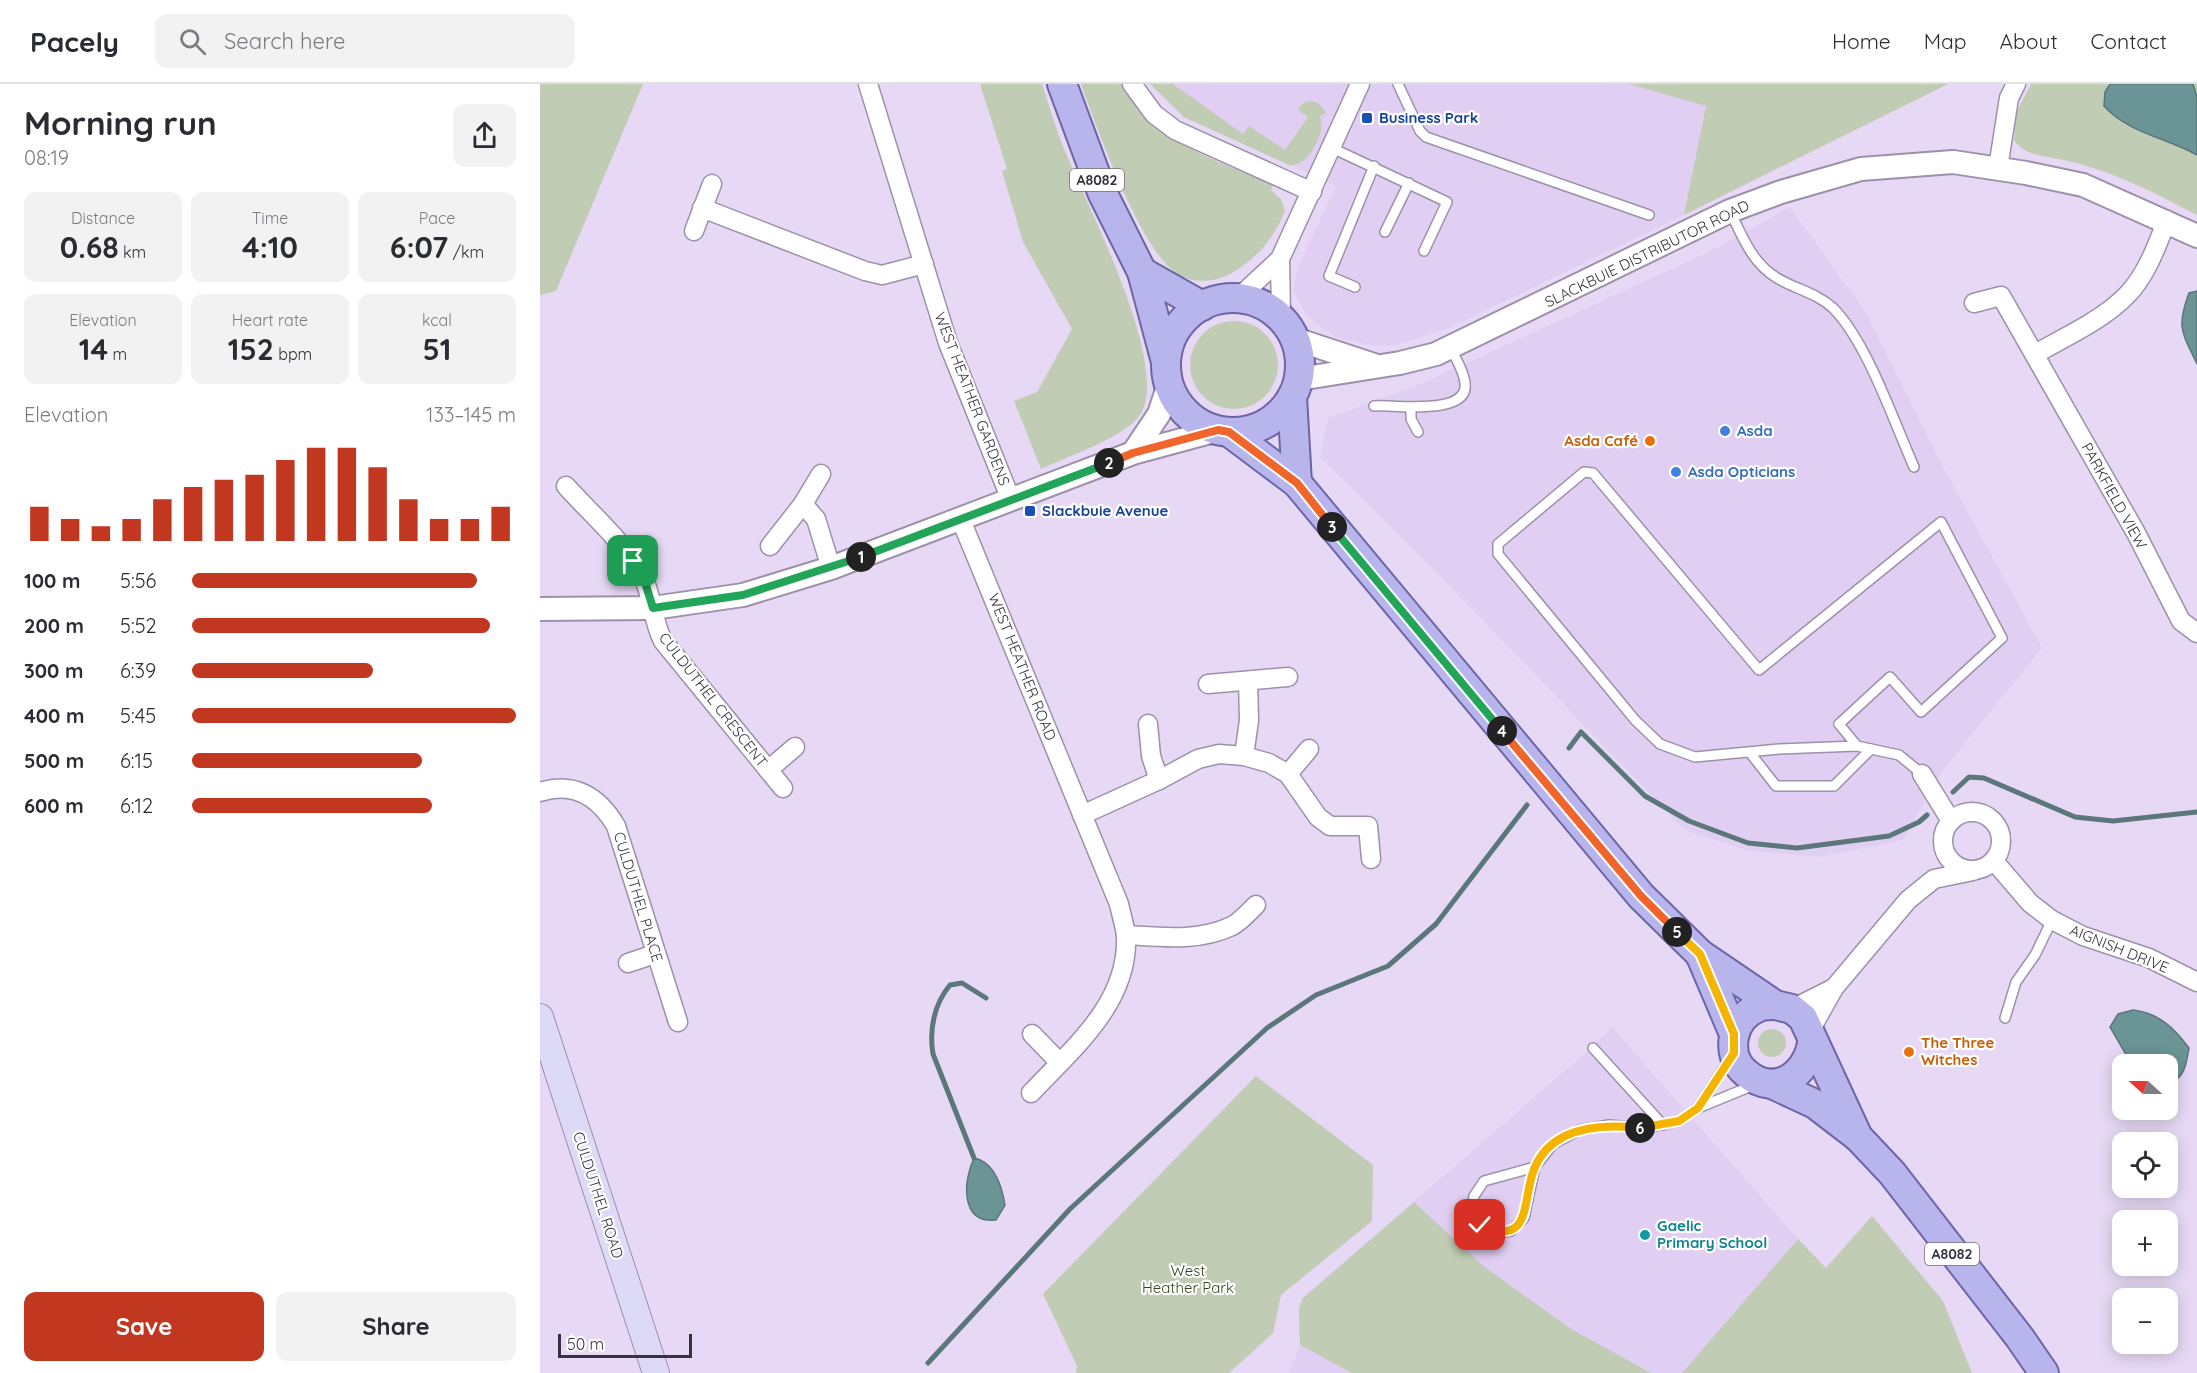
<!DOCTYPE html>
<meta charset="utf-8">
<style>
:root{--surface:#fff;--page:#f2f2f3;--text:#2b2b33;--muted:#7c7c81;--line:#e1e1e2;--accent:#c2371f}
body{margin:0;font-family:Quicksand,sans-serif;background:var(--page);color:var(--text);height:100vh;display:flex;flex-direction:column;font-size:22px;white-space:nowrap}
*{box-sizing:border-box;margin:0}
p{font-size:20px;color:var(--muted)}
.icon{flex:none;width:33px;height:33px;fill:none;stroke:currentColor;stroke-width:2;stroke-linecap:round;stroke-linejoin:round}
.map{position:relative;flex:1;overflow:hidden}
.panel{display:flex;flex-direction:column;background:var(--surface);width:540px}
.panel>*{flex:none}
.needle{width:39px;rotate:291deg}
.controls{position:absolute;left:1572px;top:970px;display:grid;gap:12px}
.controls a{display:grid;place-items:center;width:66px;height:66px;border-radius:12px;background:var(--surface);box-shadow:0 3px 15px #0003;font-size:30px}
.scale{position:absolute;left:18px;bottom:15px;width:134px;box-sizing:border-box;padding-left:6px;border:3px solid #37323d;border-top:0;font-size:16px;line-height:21px;white-space:nowrap;color:#37323d;-webkit-text-stroke:4px #fff;paint-order:stroke}
.pin{position:absolute;display:grid;place-items:center;width:51px;height:51px;color:#fff;margin:-26px;border-radius:12px;box-shadow:0 3px 9px #0006}
.km{position:absolute;width:30px;height:30px;margin:-15px;border-radius:50%;background:#222;color:#fff;font-size:16px;line-height:30px;text-align:center}
.round{display:grid;place-items:center;flex:none;width:63px;height:63px;border-radius:12px;background:var(--page)}
.head{display:flex;align-items:center;justify-content:space-between;height:102px;padding:0 24px}
h1{font-size:33px;font-weight:700;line-height:45px}
.figures{display:grid;grid-template-columns:repeat(3,1fr);gap:9px;height:102px;padding:6px 24px}
.figures div{display:grid;align-content:center;border-radius:12px;background:var(--page);text-align:center}
.figures b{font-size:30px;font-weight:700}
.figures small{font-size:16px;font-weight:400}
.figures p{font-size:16px}
.chart{height:168px;padding:12px 24px}
.chart p{display:flex;justify-content:space-between}
.chart svg{width:100%;height:108px;margin-top:6px;stroke:var(--accent);stroke-width:6}
.primary-button{display:flex;gap:12px;margin-top:auto;padding:12px 24px}
.primary-button a{flex:1;height:69px;border-radius:12px;background:var(--accent);color:#fff;font-size:24px;font-weight:700;line-height:69px;text-align:center}
.primary-button a+a{background:var(--page);color:var(--text)}
ul{padding:0 24px;list-style:none;font-size:20px}
li{display:grid;grid-template-columns:96px 72px 1fr;align-items:center;height:45px}
li i{height:15px;border-radius:8px;background:var(--accent)}
header{display:flex;align-items:center;gap:36px;box-sizing:border-box;height:84px;padding:0 30px;background:var(--surface);border-bottom:2px solid var(--line)}
header strong{font-size:28px}
nav{display:flex;gap:33px;margin-inline-start:auto;font-size:21px}
.search{width:420px;height:54px;background:var(--page);display:flex;align-items:center;gap:15px;box-sizing:border-box;padding:0 21px;border-radius:12px;color:var(--muted);font-size:22px}
main{display:flex;flex:1;min-height:0}
.map>svg:first-child{display:block}
.built{fill:#e0cff2}
.green{fill:#c0ccb3}
.water{fill:#6a9496;stroke:#5b777b;stroke-width:1.5}
.lines{fill:none;stroke-linecap:round;stroke-linejoin:round}
.stream{stroke:#5b777b;stroke-width:5}
.service-casing{stroke:#9d90aa;stroke-width:12}
.minor-casing{stroke:#9d90aa;stroke-width:21}
.tertiary-casing{stroke:#9d90aa;stroke-width:26}
.secondary-casing{stroke:#9d90aa;stroke-width:28}
.primary-casing{stroke:#6c66a7;stroke-width:32}
.service{stroke:#fff;stroke-width:9}
.minor{stroke:#fff;stroke-width:18}
.tertiary{stroke:#fff;stroke-width:22}
.secondary{stroke:#dcdaf6;stroke-width:26}
.primary{stroke:#b8b4ec;stroke-width:28}
.split-1-casing{stroke:#fff;stroke-width:12}
.split-2-casing{stroke:#fff;stroke-width:12}
.split-3-casing{stroke:#fff;stroke-width:12}
.split-4-casing{stroke:#fff;stroke-width:12}
.split-5-casing{stroke:#fff;stroke-width:12}
.split-6-casing{stroke:#fff;stroke-width:12}
.split-7-casing{stroke:#fff;stroke-width:12}
.split-1{stroke:#22a559;stroke-width:8}
.split-2{stroke:#22a559;stroke-width:8}
.split-3{stroke:#f0652b;stroke-width:8}
.split-4{stroke:#22a559;stroke-width:8}
.split-5{stroke:#f0652b;stroke-width:8}
.split-6{stroke:#f5b400;stroke-width:8}
.split-7{stroke:#f5b400;stroke-width:8}
.transit-dot{fill:#1a4fb4;stroke:#fff;stroke-width:2}
.shop-dot{fill:#3f7fe0;stroke:#fff;stroke-width:2}
.food-dot{fill:#e8710a;stroke:#fff;stroke-width:2}
.culture-dot{fill:#0f9aa8;stroke:#fff;stroke-width:2}
.labels{text-anchor:middle;stroke-width:4.5;stroke-linejoin:round;paint-order:stroke}
.shield{fill:#fff;stroke:#737077;stroke-width:1.5}
.shield-label{font-size:14px;font-weight:bold;fill:#37323d}
.transit-label{font-size:15px;font-weight:bold;fill:#164399;stroke:#fff;text-anchor:start}
.street-label{font-size:15px;fill:#37323d;stroke:#fff}
.shop-label{font-size:15px;font-weight:bold;fill:#366cbe;stroke:#fff;text-anchor:start}
.food-label{font-size:15px;font-weight:bold;fill:#c56008;stroke:#fff;text-anchor:end}
.culture-label{font-size:15px;font-weight:bold;fill:#0d838f;stroke:#fff;text-anchor:start}
.park-label{font-size:15px;fill:#344616;stroke:#fff}
</style>
<header>
<strong>Pacely</strong>
<div class="search"><svg class="icon" aria-label="search" viewBox="0 0 24 24"><circle cx="10" cy="10" r="6"/><path d="M15 15l6 6"/></svg>Search here</div>
<nav><a>Home</a><a>Map</a><a>About</a><a>Contact</a></nav>
</header>
<main>
<section class="panel">
<div class="head"><div><h1>Morning run</h1><p>08:19</p></div><a class="round"><svg class="icon" aria-label="share" viewBox="0 0 24 24"><path d="M12 15V3M7 8l5-5 5 5M5 13v7h14v-7"/></svg></a></div>
<div class="figures">
<div><p>Distance</p><b>0.68<small> km</small></b></div>
<div><p>Time</p><b>4:10</b></div>
<div><p>Pace</p><b>6:07<small> /km</small></b></div>
</div>
<div class="figures">
<div><p>Elevation</p><b>14<small> m</small></b></div>
<div><p>Heart rate</p><b>152<small> bpm</small></b></div>
<div><p>kcal</p><b>51</b></div>
</div>
<div class="chart"><p><span>Elevation</span>133–145 m</p>
<svg viewBox="0 0 160 44" preserveAspectRatio="none"><path d="M5 44V30M15 44V35M25 44V38M35 44V35M45 44V27M55 44V22M65 44V19M75 44V17M85 44V11M95 44V6M105 44V6M115 44V14M125 44V27M135 44V35M145 44V35M155 44V30"/></svg>
</div>
<ul>
<li><b>100 m</b>5:56<i style="width:88%"></i></li>
<li><b>200 m</b>5:52<i style="width:92%"></i></li>
<li><b>300 m</b>6:39<i style="width:56%"></i></li>
<li><b>400 m</b>5:45<i style="width:100%"></i></li>
<li><b>500 m</b>6:15<i style="width:71%"></i></li>
<li><b>600 m</b>6:12<i style="width:74%"></i></li>
</ul>
<div class="primary-button"><a>Save</a><a>Share</a></div>
</section>
<div class="map">
<svg width="1657" height="1289" viewBox="0 0 1657 1289">
<rect width="100%" height="100%" fill="#e7d9f5"/>
<g class="built">
<path d="M610,0H1089L1166,22L1144,131L907,245L856,261L833,262L798,254L783,245L766,230L753,206L758,183L796,102L644,33Z"/>
<path d="M1250,123L1326,229L1402,381L1502,564L1403,686L1363,756L1279,773L1207,766L1146,747L877,468L780,373L788,334L881,300L1179,163Z"/>
<path d="M1072,943L1258,1155L1142,1289H749L760,1261L759,1224L763,1214L1042,972Z"/>
</g>
<g class="green">
<path d="M0,0H103L16,207L0,211Z"/>
<path d="M440,0H502C510,23 516,47 526,69C546,119 632,284 600,331C584,354 528,372 501,385L474,317L497,308L532,245L483,158L462,87L467,85Z"/>
<path d="M541,0H581C617,59 673,75 733,101L731,106L741,115L745,127C734,154 717,174 692,189C676,198 656,200 639,191C602,170 556,42 541,0Z"/>
<path d="M610,0H633L703,50L709,42L745,66L768,33L758,26L762,20C772,13 782,20 786,29L780,32C786,49 769,83 749,81L644,33Z"/>
<path d="M1089,0H1408L1144,131L1166,22Z"/>
<path d="M1491,0H1657V131C1613,108 1569,85 1519,75C1500,71 1486,72 1474,56L1476,29Z"/>
<circle cx="694" cy="281" r="44"/>
<circle cx="1232" cy="959" r="14"/>
<path d="M716,992L833,1081L832,1137L741,1211L733,1249L689,1289H536L537,1282L503,1210Z"/>
<path d="M874,1118L942,1181L1031,1245L1111,1289H812L760,1261L759,1224L763,1214Z"/>
<path d="M1332,1132L1403,1217L1432,1289H1142L1258,1155L1286,1184Z"/>
</g>
<g class="water">
<path d="M1570,0H1653L1657,13V71C1627,54 1588,49 1564,22L1565,8Z"/>
<path d="M1657,207V280C1642,248 1636,244 1649,209Z"/>
<path d="M1593,926C1619,929 1634,944 1649,964C1646,981 1645,994 1628,1000V981H1592L1570,943L1578,930Z"/>
<path d="M434,1074C455,1078 462,1103 465,1121L456,1136C420,1140 423,1097 434,1074Z"/>
</g>
<g class="lines">
<g class="stream">
<path d="M1029,664L1041,648L1105,712L1149,737L1208,759L1257,764L1349,752L1379,738L1387,731"/>
<path d="M1413,708L1429,693L1444,694L1535,733L1573,737L1657,728"/>
<path d="M434,1074L393,970C389,946 394,920 410,901L422,899L446,914"/>
<path d="M388,1279L530,1125L727,944L776,911L848,882L896,840L987,721"/>
</g>
<g class="service-casing">
<g id="service">
<path d="M858,0L880,47L886,53L1109,131"/>
<path d="M792,64L907,118L884,167"/>
<path d="M1190,127C1202,152 1212,179 1237,194C1255,205 1277,209 1293,224C1327,258 1354,338 1374,383"/>
<path d="M845,148L869,99"/>
<path d="M815,203L789,192L834,82"/>
<path d="M834,322C850,320 930,333 925,299C924,287 915,274 911,264"/>
<path d="M871,325V335L878,348"/>
<path d="M1317,662L1299,640L1350,593L1381,628L1462,554L1401,438L1219,586L1053,389L1044,388L958,460V470L1095,636L1120,660L1155,673L1239,665L1317,662L1359,671L1382,690"/>
<path d="M1211,670L1236,702H1294L1331,665"/>
<path d="M1465,934L1476,898L1495,871L1512,836"/>
<path d="M1053,964L1123,1041"/>
<path d="M1158,1024L1191,973"/>
<path d="M995,1083L944,1097L934,1112L931,1131L941,1141L957,1149L971,1147L984,1134L995,1083L1013,1060L1040,1046L1069,1041L1105,1044L1139,1037L1158,1024L1214,1001"/>
</g>
</g>
<g class="minor-casing">
<g id="minor">
<path d="M328,0L408,259L471,416"/>
<path d="M592,0L614,30L635,46L772,108"/>
<path d="M1458,84L1469,14L1476,0"/>
<path d="M162,124L325,187L342,191L384,180"/>
<path d="M154,147L172,100"/>
<path d="M740,175L741,233"/>
<path d="M698,214L740,175L820,0"/>
<path d="M1434,219L1461,212L1596,449L1641,537L1657,549"/>
<path d="M1495,270C1527,252 1563,236 1588,210C1607,190 1617,161 1627,136"/>
<path d="M26,402C51,430 84,458 102,491C113,512 112,536 123,557L243,704"/>
<path d="M263,420L276,435L291,484"/>
<path d="M421,436L579,820C581,830 585,842 586,852C589,919 533,964 491,1009"/>
<path d="M230,462L263,420L281,390"/>
<path d="M668,600L748,593"/>
<path d="M608,640L611,672L619,696"/>
<path d="M704,672L709,636L708,597"/>
<path d="M228,686L255,663"/>
<path d="M748,690L769,665"/>
<path d="M1382,690L1411,737"/>
<path d="M0,708C34,697 59,713 76,742L138,938"/>
<circle cx="1432" cy="757" r="29"/>
<path d="M542,731L619,696L658,675L679,670L704,672L729,679L748,690L778,733L790,742H828L831,775"/>
<path d="M1454,777L1490,819L1512,836L1543,852L1609,874L1657,898"/>
<path d="M586,851C621,853 658,858 692,842C700,838 709,828 716,821"/>
<path d="M88,879L115,870"/>
<path d="M1252,925L1294,904"/>
<path d="M1270,947L1294,904L1368,816L1394,795L1433,787"/>
<path d="M492,950L519,978"/>
</g>
</g>
<g class="tertiary-casing">
<g id="tertiary">
<path d="M755,255L834,281"/>
<path d="M759,295L860,279L896,270L1190,127L1241,108L1321,85L1413,78L1486,89L1543,101L1657,152"/>
<path d="M593,369L619,330L629,300"/>
<path d="M0,525L113,524L203,511L291,484L593,369L678,346"/>
</g>
</g>
<g class="secondary-casing">
<path id="secondary" d="M0,933L116,1289"/>
</g>
<g class="primary-casing">
<g id="primary">
<path d="M522,0L562,108L602,188L626,278"/>
<path d="M602,188L662,222"/>
<circle cx="693" cy="281" r="67"/>
<path d="M752,313L757,399"/>
<path d="M689,348L757,399L1101,812L1160,870L1235,921L1252,925L1263,934L1318,1053"/>
<path d="M1160,870L1194,950"/>
<path d="M1235,921C1229,921 1222,921 1217,924C1192,934 1184,971 1206,989C1235,1014 1267,991 1272,959"/>
<path d="M1232,1000L1275,1020L1318,1053L1352,1089L1480,1254L1504,1289"/>
</g>
</g>
<use href="#service" class="service"/>
<use href="#minor" class="minor"/>
<use href="#tertiary" class="tertiary"/>
<use href="#secondary" class="secondary"/>
<use href="#primary" class="primary"/>
</g>
<g class="lines">
<g class="split-1-casing">
<path id="split-1" d="M93,477L103,492L113,524L203,511L321,473"/>
</g>
<g class="split-2-casing">
<path id="split-2" d="M321,473L569,379"/>
</g>
<g class="split-3-casing">
<path id="split-3" d="M569,379L593,369L678,346L689,348L757,399L792,443"/>
</g>
<g class="split-4-casing">
<path id="split-4" d="M792,443L962,647"/>
</g>
<g class="split-5-casing">
<path id="split-5" d="M962,647L1101,812L1137,848"/>
</g>
<g class="split-6-casing">
<path id="split-6" d="M1100,1044L1139,1037L1158,1024L1194,969V950L1160,870L1137,848"/>
</g>
<g class="split-7-casing">
<path id="split-7" d="M940,1141C994,1165 981,1114 995,1083C1013,1042 1063,1040 1100,1044"/>
</g>
<use href="#split-1" class="split-1"/>
<use href="#split-2" class="split-2"/>
<use href="#split-3" class="split-3"/>
<use href="#split-4" class="split-4"/>
<use href="#split-5" class="split-5"/>
<use href="#split-6" class="split-6"/>
<use href="#split-7" class="split-7"/>
</g>
<g class="transit-dot">
<rect x="821" y="28" width="12" height="12" rx="3"/>
<rect x="484" y="421" width="12" height="12" rx="3"/>
</g>
<g class="shop-dot">
<circle cx="1185" cy="347" r="6"/>
<circle cx="1136" cy="388" r="6"/>
</g>
<g class="food-dot">
<circle cx="1110" cy="357" r="6"/>
<circle cx="1369" cy="968" r="6"/>
</g>
<circle class="culture-dot" cx="1105" cy="1151" r="6"/>
<g class="labels">
<g class="shield">
<rect x="530" y="85" width="54" height="22" rx="4.5"/>
<rect x="1385" y="1159" width="54" height="22" rx="4.5"/>
</g>
<g class="shield-label">
<text x="557" y="101">A8082</text>
<text x="1412" y="1175">A8082</text>
</g>
<g class="transit-label">
<text x="839" y="39">Business Park</text>
<text x="502" y="432">Slackbuie Avenue</text>
</g>
<g class="street-label">
<text transform="translate(1107 170) rotate(-26)" y="5">SLACKBUIE DISTRIBUTOR ROAD</text>
<text transform="translate(432 315) rotate(69)" y="5">WEST HEATHER GARDENS</text>
<text transform="translate(1574 412) rotate(61)" y="5">PARKFIELD VIEW</text>
<text transform="translate(482 583) rotate(68)" y="5">WEST HEATHER ROAD</text>
<text transform="translate(173 616) rotate(52)" y="5">CULDUTHEL CRESCENT</text>
<text transform="translate(98 813) rotate(73)" y="5">CULDUTHEL PLACE</text>
<text transform="translate(1579 865) rotate(22)" y="5">AIGNISH DRIVE</text>
<text transform="translate(58 1111) rotate(72)" y="5">CULDUTHEL ROAD</text>
</g>
<g class="shop-label">
<text x="1197" y="352">Asda</text>
<text x="1148" y="393">Asda Opticians</text>
</g>
<g class="food-label">
<text x="1098" y="362">Asda Café</text>
<text x="1381" y="964" text-anchor="start">The Three<tspan x="1381" dy="17">Witches</tspan></text>
</g>
<g class="culture-label">
<text x="1117" y="1147">Gaelic<tspan x="1117" dy="17">Primary School</tspan></text>
</g>
<g class="park-label">
<text x="648" y="1192">West<tspan x="648" dy="17">Heather Park</tspan></text>
</g>
</g>
</svg>
<div class="controls">
<a><svg class="needle" viewBox="-14 -14 28 28"><path d="M0-13l5 13h-10z" fill="#e53935"/><path d="M0 13l5-13h-10z" fill="#7c7c81"/></svg></a>
<a><svg class="icon" aria-label="locate" viewBox="0 0 24 24"><circle cx="12" cy="12" r="6"/><path d="M12 2v4M12 18v4M2 12h4M18 12h4"/></svg></a>
<a>+</a>
<a>−</a>
</div>
<div class="scale">50 m</div>
<div class="pin" style="left:93px;top:477px;background:#1e9e55"><svg class="icon" aria-label="arrive" viewBox="0 0 24 24"><path d="M6 21V4h12l-3 4 3 4H6"/></svg></div>
<div class="pin" style="left:940px;top:1141px;background:#d93025"><svg class="icon" aria-label="check" viewBox="0 0 24 24"><path d="M5 12l5 5 9-10"/></svg></div>
<b class="km" style="left:321px;top:473px">1</b>
<b class="km" style="left:569px;top:379px">2</b>
<b class="km" style="left:792px;top:443px">3</b>
<b class="km" style="left:962px;top:647px">4</b>
<b class="km" style="left:1137px;top:848px">5</b>
<b class="km" style="left:1100px;top:1044px">6</b>
</div>
</main>
